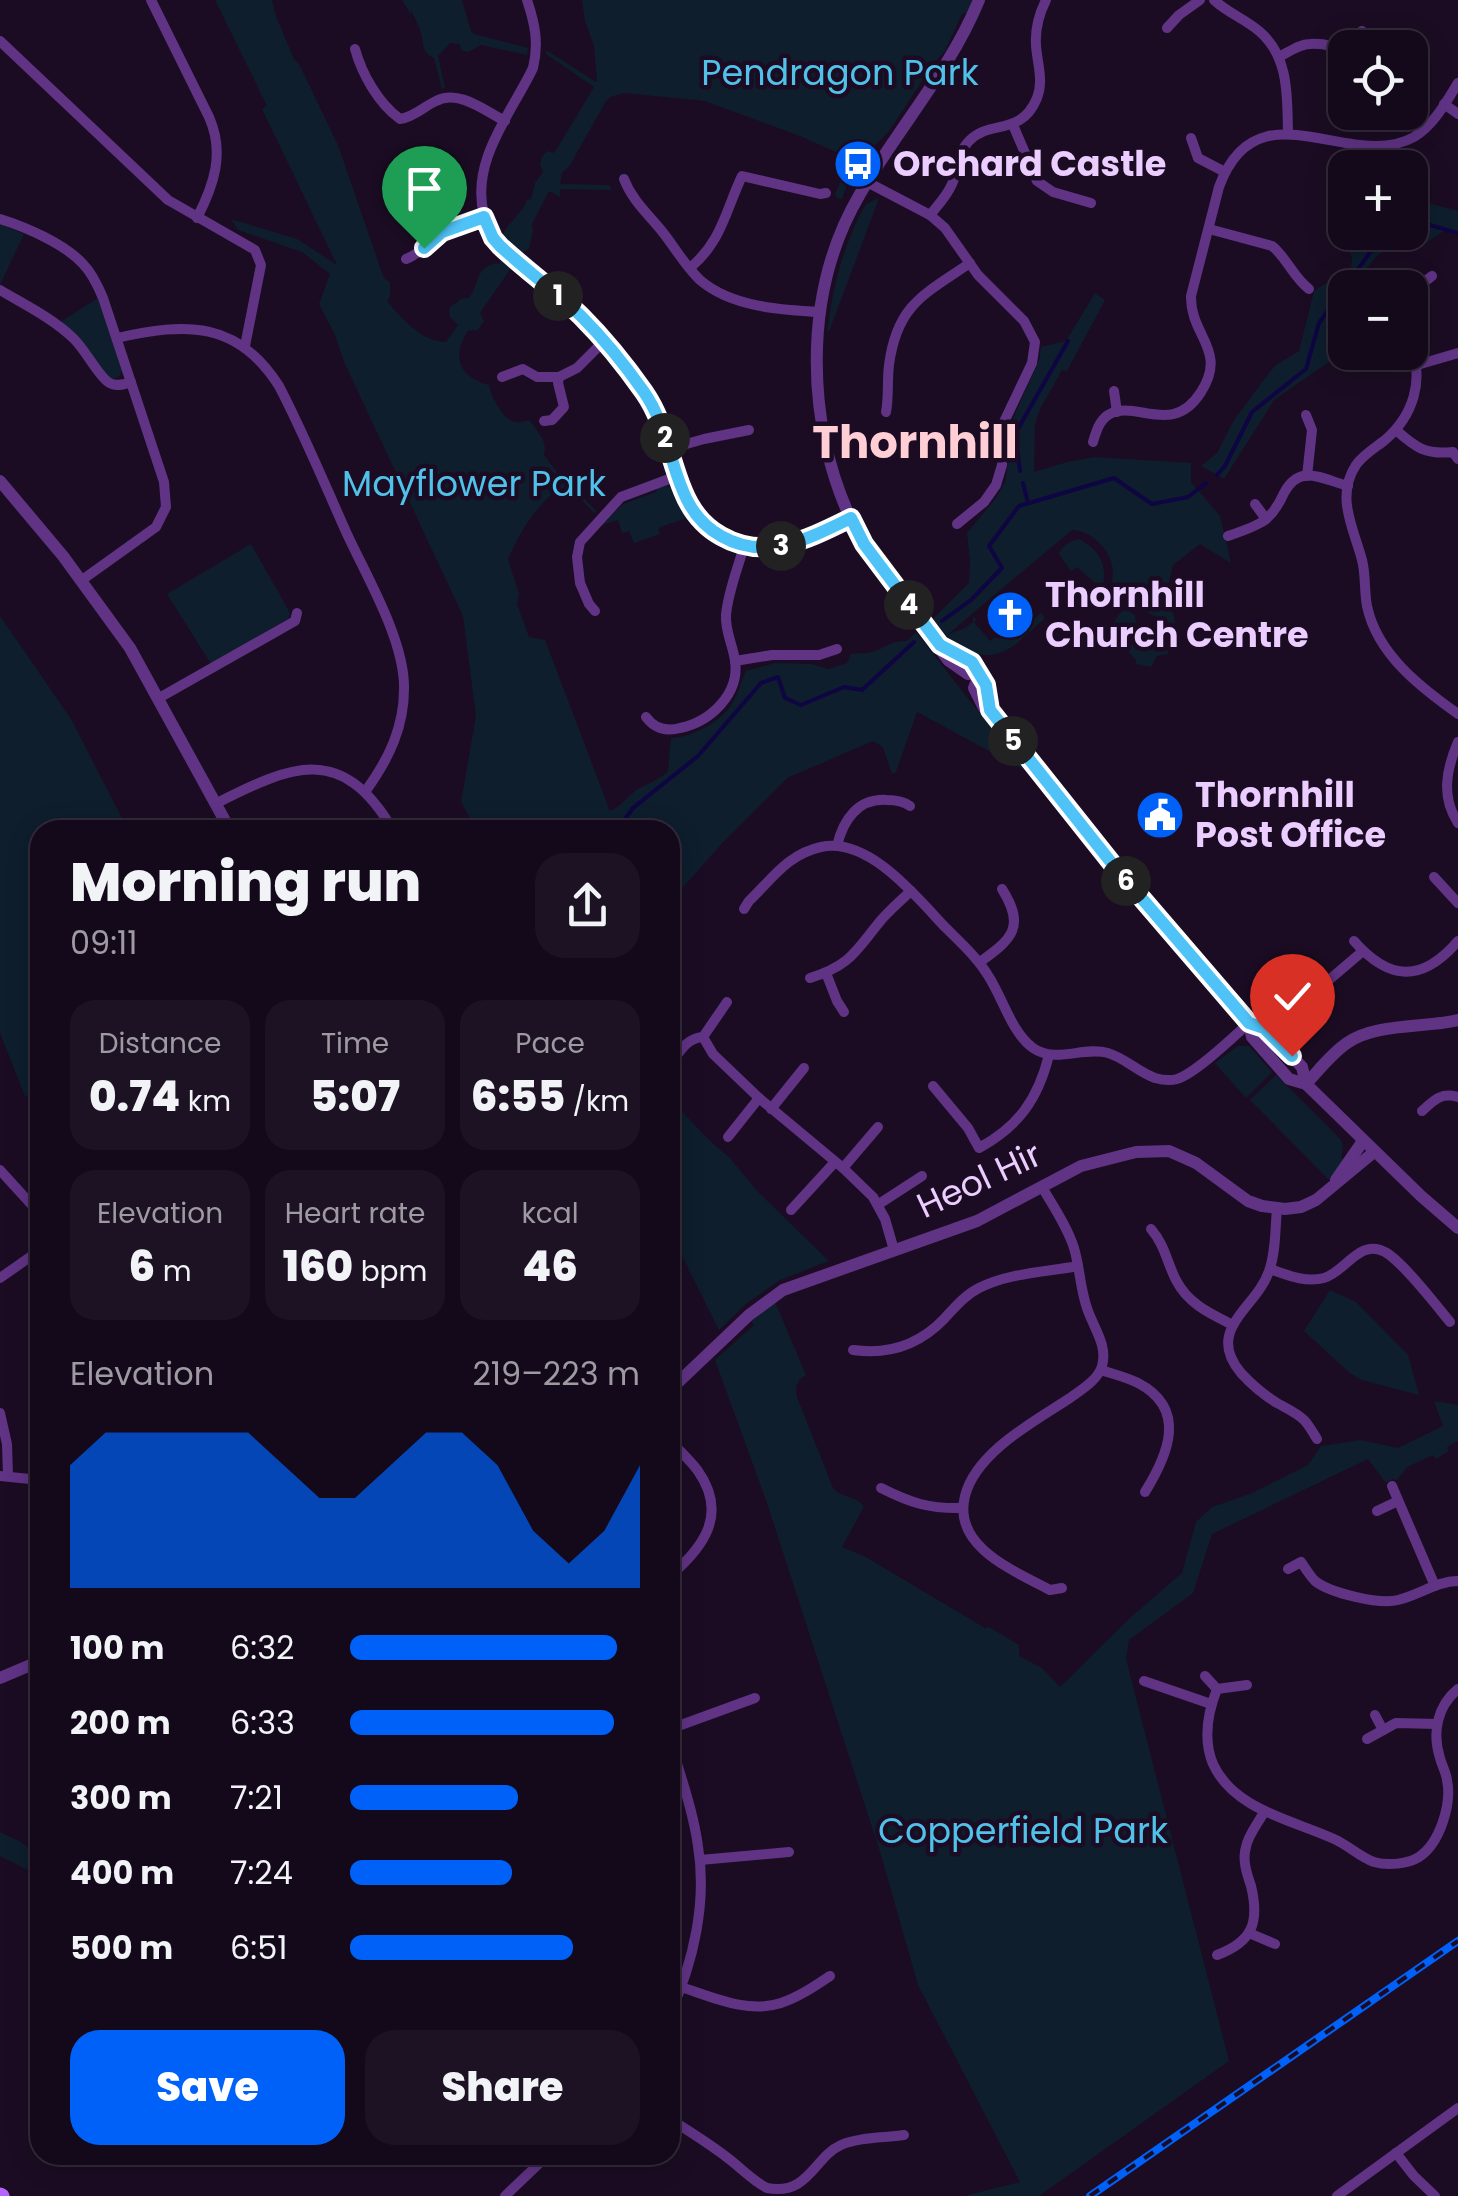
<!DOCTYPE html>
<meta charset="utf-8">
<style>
:root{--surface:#14091a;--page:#1d1223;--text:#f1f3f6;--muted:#9d9aa2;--line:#332a39;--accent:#0061f8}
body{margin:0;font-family:Poppins,sans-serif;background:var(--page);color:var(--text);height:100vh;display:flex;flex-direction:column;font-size:38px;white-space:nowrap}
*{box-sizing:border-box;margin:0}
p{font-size:32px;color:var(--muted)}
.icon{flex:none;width:55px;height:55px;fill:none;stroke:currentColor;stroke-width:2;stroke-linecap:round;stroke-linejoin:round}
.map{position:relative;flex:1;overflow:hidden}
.panel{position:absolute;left:30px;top:820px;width:650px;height:1345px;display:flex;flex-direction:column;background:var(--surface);border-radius:30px;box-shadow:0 5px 25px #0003,0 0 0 2px var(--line)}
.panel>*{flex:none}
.controls{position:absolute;left:1328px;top:30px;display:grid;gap:20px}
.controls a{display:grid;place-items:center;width:100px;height:100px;border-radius:20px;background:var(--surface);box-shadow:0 5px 25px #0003,0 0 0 2px var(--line);font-size:50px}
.pin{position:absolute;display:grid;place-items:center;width:85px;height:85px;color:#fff;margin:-102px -42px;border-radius:50% 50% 50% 0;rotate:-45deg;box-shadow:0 0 10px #0007}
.pin .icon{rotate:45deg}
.km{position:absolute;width:50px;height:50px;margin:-25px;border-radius:50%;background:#222;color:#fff;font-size:28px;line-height:50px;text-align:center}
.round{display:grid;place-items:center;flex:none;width:105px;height:105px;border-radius:30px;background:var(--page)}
.summary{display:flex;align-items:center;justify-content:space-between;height:170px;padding:0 40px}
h1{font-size:55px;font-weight:800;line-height:75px}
.figures{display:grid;grid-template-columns:repeat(3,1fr);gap:15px;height:170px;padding:10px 40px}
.figures div{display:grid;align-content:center;border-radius:25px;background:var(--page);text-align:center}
.figures b{font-size:42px;font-weight:800}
.figures small{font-size:28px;font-weight:400}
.figures p{font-size:28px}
.chart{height:280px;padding:20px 40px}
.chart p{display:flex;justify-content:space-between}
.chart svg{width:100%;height:180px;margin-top:10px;fill:var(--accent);opacity:.7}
.primary-button{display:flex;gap:20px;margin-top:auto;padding:20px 40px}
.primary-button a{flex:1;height:115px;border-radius:30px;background:var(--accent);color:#fff;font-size:40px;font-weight:800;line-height:115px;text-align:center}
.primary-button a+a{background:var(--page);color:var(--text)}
ul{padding:0 40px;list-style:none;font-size:32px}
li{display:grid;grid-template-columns:160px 120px 1fr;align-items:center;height:75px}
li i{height:25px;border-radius:12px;background:var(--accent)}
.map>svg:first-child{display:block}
.green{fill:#0e1e2d}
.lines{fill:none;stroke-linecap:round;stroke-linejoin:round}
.stream{stroke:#0e0542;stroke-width:4}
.minor{stroke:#603385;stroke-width:10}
.tertiary{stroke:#603385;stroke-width:12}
.secondary{stroke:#b764ff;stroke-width:15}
.rail-casing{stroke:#0061f8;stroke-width:8}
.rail{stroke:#1b0c23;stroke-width:4;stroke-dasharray:11;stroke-linecap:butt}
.route-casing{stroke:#fff;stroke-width:20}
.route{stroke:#4fc3f7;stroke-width:12}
.labels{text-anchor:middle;stroke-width:9;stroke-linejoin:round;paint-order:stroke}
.park-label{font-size:35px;fill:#50c1e8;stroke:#1b0c23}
.poi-label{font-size:35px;font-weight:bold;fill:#eccdff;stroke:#1b0c23;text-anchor:start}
.street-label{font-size:35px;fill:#eccdff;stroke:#1b0c23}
.district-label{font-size:45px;font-weight:bold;fill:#ffcfd5;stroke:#1b0c23}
</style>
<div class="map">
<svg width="1458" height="2196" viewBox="0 0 1458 2196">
<rect width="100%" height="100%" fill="#1b0c23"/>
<g class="green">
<path d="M215,0H272L276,16L294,59L299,64L338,145L382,273L385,279L390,282V297L387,301C401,318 422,342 446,342L458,325L450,317L449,308L461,299L469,298C481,282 473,270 496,263L498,265L501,260L511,268L480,313L484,321L478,330L468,331C451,357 459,377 489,385C490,394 502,417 512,421C518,424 524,421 530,420C537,433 548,439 544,455L565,483L568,481L596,511L594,513L570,488H560C535,506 520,532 508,559L519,594L517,604L529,637L545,640L610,811C622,806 627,796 638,789C649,783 659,780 668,771L671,738C693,737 723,721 733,702C739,692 741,681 746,671L775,663L811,664L829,669L847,663L851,654C856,653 862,654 867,653C882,651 890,640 907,641L916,632L1024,770L917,712L896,772L892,774L883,747L873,741L787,778L724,841L670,902V830H476L461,802L476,716L463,616L345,364L334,333L319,304L330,274L302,252L238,230L231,219L297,239L337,265L262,109L267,106Z"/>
<path d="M402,0H462L471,31L474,34L528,48L527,55L481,45L468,52L461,50L460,44L450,43L438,56L445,88L442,89L434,58C422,53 424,45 421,33C419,26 415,19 412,12L410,13Z"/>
<path d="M582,0H978L967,13L962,14L945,51L936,61L933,69L924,78L890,130L862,158L863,168L847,185L842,199L837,198L835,194L849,163V158L800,136L705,101L624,93L610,97L606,101L570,165L562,173L560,184L609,185L612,190L560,189V197L549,191L532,224L533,231L529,249L517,255L508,250L501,237C508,223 521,214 527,200L531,199L535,183L543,172L540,164L542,156L548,151L553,153L556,150L594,87L546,54V50L596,82L597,80L594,46L585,21Z"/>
<path d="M879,198L830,329L827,334C832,289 843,244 866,204Z"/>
<path d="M1420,201L1458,211V235L1444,231L1420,247L1408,234L1377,256L1351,287L1345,288V295L1338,304L1329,362L1274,400L1224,479L1201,466L1217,453L1234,420L1269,373L1276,365L1299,351L1314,291C1327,282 1339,277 1351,268L1352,258L1347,243L1365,233L1410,232V207Z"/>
<path d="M0,224L24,234L0,285Z"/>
<path d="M1095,293L1105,300L1067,371L1062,370L1039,411L1035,425L1034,472L1067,462L1095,457L1191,463V482L1220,516L1231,563L1200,544L1173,565L1168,585L1176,628L1118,596L1117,590L1112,588C1112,587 1113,571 1113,570C1111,550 1091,530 1072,530L947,635L965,628L973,622V617L977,619L974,622L990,641L994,638L1010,639L1041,613L1045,618C1035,627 1025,637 1015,645C980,669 953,646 933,619L969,583L970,561L967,533L996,498L1006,480L1011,423L1039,360L1041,347L1066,341Z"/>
<path d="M98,298L122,370L120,376L113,379L107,376L82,342L60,322Z"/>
<path d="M667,486L672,489L687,518L658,528L660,534L634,543L629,531L622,533L618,520L602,525L623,504L656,492L657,488Z"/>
<path d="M1079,539C1097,548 1108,564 1103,585L1094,582L1077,567L1071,571L1059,554C1062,546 1071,540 1079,539Z"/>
<path d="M251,544L290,613L289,618L211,664L167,594Z"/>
<path d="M1126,609L1135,615L1136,624L1146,629L1151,637L1168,647V654L1157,656L1151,667L1136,664V660L1127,650L1115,648C1109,635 1113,616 1126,609Z"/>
<path d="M0,616L71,719L128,830H40V1093L25,1096L0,1033Z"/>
<path d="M1238,1046H1249L1272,1072L1246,1098L1215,1063Z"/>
<path d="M1276,1075L1341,1140L1343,1148L1341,1158L1344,1160L1329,1180L1250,1100Z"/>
<path d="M670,1099L709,1140L729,1157L757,1191L829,1261L780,1280L747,1303L719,1330L670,1232Z"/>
<path d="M1330,1290L1356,1302L1408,1355L1419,1395L1362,1380L1351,1374L1304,1331Z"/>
<path d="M775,1302L806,1375L800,1379L796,1387L797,1397L833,1488C841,1498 858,1496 864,1507L842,1547L864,1556L985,1628L989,1627L1019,1645V1656L1042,1668L1060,1687L1130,1618L1182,1573L1196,1522L1212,1507L1250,1494L1308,1465L1321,1446L1361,1440L1398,1448L1443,1426L1434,1401L1458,1405V1441L1447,1447L1449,1451L1436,1459L1433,1455L1407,1467L1397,1480L1392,1479L1386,1483L1368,1459L1212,1534L1193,1593L1129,1640L1126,1659L1229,2061L1039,2196H964L1020,2182L918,1985L881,1855L766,1500L715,1360L754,1325L751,1321Z"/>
<path d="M0,1832L21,1842L40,1858V1876L0,1856Z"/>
</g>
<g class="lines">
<g class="stream">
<path d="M1410,230L1426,224L1458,233"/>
<path d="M1020,471L1015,434L1068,341"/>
<path d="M1217,475L1225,466L1252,412L1306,369L1319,323L1379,240L1403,232"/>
<path d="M1023,483L1028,503"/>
<path d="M942,621L971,600L1002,568L989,546L1019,506L1114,478L1152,504L1188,497L1206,483"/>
<path d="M617,830L633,808L698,756L761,683L778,677L785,698L801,705L844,687L862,690L914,642"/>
</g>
<g class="minor">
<path d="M151,0L209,117C225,153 214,185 197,218"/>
<path d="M527,0C535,24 539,43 533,68C511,114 470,161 484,215C493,254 547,285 576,312C597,331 615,352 631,375C642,389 653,403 659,420C676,465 680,517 729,540C770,560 813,537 851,518"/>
<path d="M1214,0C1228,13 1245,19 1259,31C1290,57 1287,98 1288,134"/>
<path d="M1167,28L1179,15L1200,0"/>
<path d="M0,41L168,200L255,250L261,265L245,346"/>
<path d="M355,49C362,74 378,103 400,119C414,117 423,107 436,101C459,89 485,111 505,121"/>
<path d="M1279,57C1289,52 1299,44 1310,44C1341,42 1332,59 1362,31"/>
<path d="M1444,104L1458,114"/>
<path d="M1013,125L1037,181L1053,192L1091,203"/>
<path d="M1191,138L1198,158L1225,172"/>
<path d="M1374,147V168"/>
<path d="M624,179C632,200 647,213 661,230C674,246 685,266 700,280C731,307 781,310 821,312"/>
<path d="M867,182L930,215L945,228L978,275L1024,321L1035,342L1032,363L1004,422L1002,465L996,485L984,502L957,524"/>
<path d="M930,215C938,205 947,196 952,184C959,170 957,153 969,141C990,119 1021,137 1037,98C1044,80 1037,63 1036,45C1035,29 1039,14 1046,0"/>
<path d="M0,219C26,227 65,244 83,264C92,273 98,286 103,298L164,482L166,507L156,527L82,580"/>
<path d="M1209,229L1272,246C1287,258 1293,277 1309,289"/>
<path d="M406,259C422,253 431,239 445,230C457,224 471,221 484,217"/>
<path d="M690,268C722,241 725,212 742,176L820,194L826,193"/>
<path d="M0,290C25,305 52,318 73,338C85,349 97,374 108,382C115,387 123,385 131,382"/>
<path d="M1410,293L1432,276"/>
<path d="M117,338C186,322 238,321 279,386C304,434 325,485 347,534C367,577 403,638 404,685C405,726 389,759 365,792"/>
<path d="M1410,345C1425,380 1413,416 1385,440C1375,448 1363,455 1356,465C1335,497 1354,529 1362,560C1366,575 1364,591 1367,606C1377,654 1420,687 1458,714"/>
<path d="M1417,365L1458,353"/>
<path d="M502,377L523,369L537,377H559L577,368L604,341"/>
<path d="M1114,391L1117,412"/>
<path d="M886,412C889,396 887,381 889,365C897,304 925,294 970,263"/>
<path d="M1306,415L1312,430L1307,476"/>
<path d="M544,421L552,420L564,407L558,383L559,377"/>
<path d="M1396,430C1416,448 1426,455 1453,452L1458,459"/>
<path d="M1093,442C1096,432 1099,421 1108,415C1135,398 1172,438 1201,392C1228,350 1190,336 1191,296L1219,187C1257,82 1350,173 1414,137C1434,125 1446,102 1458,83"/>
<path d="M669,449L704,439L749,430"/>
<path d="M1255,504L1266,519"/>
<path d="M1228,536C1240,532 1255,527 1265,520C1274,513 1280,502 1284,493C1300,463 1322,479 1348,486"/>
<path d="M595,611L589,604L580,583L577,557L580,542L621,497L677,476"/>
<path d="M735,661L772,655H819L837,649"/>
<path d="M159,698L295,621L297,613"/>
<path d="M646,717C654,728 666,732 680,728C710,722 740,694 735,661C733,645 725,632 726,615C728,592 738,568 744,546"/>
<path d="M1458,742C1446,770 1441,797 1458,823"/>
<path d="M217,803C292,765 342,743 393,830"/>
<path d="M837,846C843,820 858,798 887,800C896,800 903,801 910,806"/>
<path d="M1434,877L1458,903"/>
<path d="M744,909L749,901C772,879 788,854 821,847C868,837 915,895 944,926C960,942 978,958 989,977C1003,999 1012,1033 1033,1048C1056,1064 1083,1046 1108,1053C1125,1058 1138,1072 1155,1078C1162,1080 1170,1081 1177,1079C1196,1073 1233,1037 1249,1023"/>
<path d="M1354,941C1389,981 1422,983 1458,941"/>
<path d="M980,962C1012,939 1026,927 1002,889"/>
<path d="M826,973L837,1001L844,1012"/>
<path d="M810,978C852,965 856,950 882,919C891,909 901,900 911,891"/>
<path d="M1309,997L1363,951"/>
<path d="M703,1037L727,1002"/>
<path d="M670,1065C679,1053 686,1038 703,1037L713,1054L759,1098L843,1168L873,1197L885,1219L894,1250"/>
<path d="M933,1086L968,1128L979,1148C1019,1126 1038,1099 1049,1055"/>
<path d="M771,1109L804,1068"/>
<path d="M1422,1111C1434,1100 1441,1092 1458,1097"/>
<path d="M728,1137L759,1098"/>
<path d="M843,1168L878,1127"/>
<path d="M0,1170L40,1214"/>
<path d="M1042,1187C1053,1206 1067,1226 1074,1248C1080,1268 1080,1288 1087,1308C1093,1327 1108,1345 1102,1366C1098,1380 1081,1390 1070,1398C1035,1421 976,1452 965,1496C952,1547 1015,1571 1050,1590L1062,1588"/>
<path d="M879,1204L922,1176"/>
<path d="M1277,1209C1275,1229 1276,1252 1269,1271C1257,1308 1204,1329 1241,1373C1252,1385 1264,1395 1277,1403C1286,1408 1297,1413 1304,1420C1309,1425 1313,1433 1317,1439"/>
<path d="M791,1210L835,1162"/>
<path d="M1151,1229C1165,1245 1167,1263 1176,1280C1188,1304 1211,1314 1233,1325"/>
<path d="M1270,1269C1287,1275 1305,1283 1324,1278C1345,1272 1360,1238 1385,1252C1402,1261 1436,1305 1450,1322"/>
<path d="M0,1278L40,1250"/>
<path d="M853,1350C889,1355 919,1345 944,1319C955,1307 965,1295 979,1288C1008,1273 1046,1272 1078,1266"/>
<path d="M1101,1370C1113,1374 1126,1377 1138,1383C1188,1409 1168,1455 1145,1492"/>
<path d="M0,1413L7,1444L8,1476"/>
<path d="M670,1441C679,1450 690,1460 698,1471C728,1514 704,1547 670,1576"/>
<path d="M0,1476L40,1480"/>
<path d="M1392,1486L1435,1586"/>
<path d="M881,1488C911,1503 929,1509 963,1508"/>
<path d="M1377,1511L1398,1501"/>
<path d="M1288,1569L1301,1562C1306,1569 1310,1576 1315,1581C1330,1593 1380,1605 1398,1600C1419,1595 1437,1581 1458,1581"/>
<path d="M1205,1676L1217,1689L1247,1685"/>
<path d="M1144,1681L1211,1704"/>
<path d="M1217,1689C1208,1712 1203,1740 1213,1764C1234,1810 1293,1820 1334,1839C1348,1845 1360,1857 1374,1862C1388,1866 1408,1864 1419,1857C1440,1843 1452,1804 1447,1780C1446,1772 1442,1766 1440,1758C1432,1733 1437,1706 1458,1689"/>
<path d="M1375,1715L1383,1730"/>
<path d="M670,1729L755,1698"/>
<path d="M1367,1739L1396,1723L1437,1724"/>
<path d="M670,1740C680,1775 693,1810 698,1846C707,1901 694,1962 670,2013"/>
<path d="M700,1860L789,1852"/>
<path d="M1249,1933L1275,1944"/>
<path d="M1217,1955C1252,1942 1260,1923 1251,1886C1247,1874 1242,1860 1246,1847C1248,1835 1259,1822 1264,1812"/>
<path d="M681,1987C712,1997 748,2014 781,2003C799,1997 815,1986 830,1976"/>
<path d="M670,2119C690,2132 710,2144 729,2159C741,2168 753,2181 767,2188C809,2196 814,2157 841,2145C860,2137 884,2138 904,2135"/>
<path d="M1396,2153L1414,2176L1435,2196"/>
<path d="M505,2196L548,2155"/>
<path d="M1337,2196L1458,2108"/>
</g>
<g class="tertiary">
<path d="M979,0C950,71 898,128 860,194C801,294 805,428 856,530C868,555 888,577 904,599C919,619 933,640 948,660L968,674L980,673"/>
<path d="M0,481L63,556L130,648L230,830"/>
<path d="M942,646L973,661L986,685L990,710"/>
<path d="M980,673L974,688L984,708L990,710L1094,843L1204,972L1249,1023L1264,1027L1302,1067L1306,1084"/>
<path d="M1249,1023L1252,1037L1289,1079L1306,1084L1421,1196L1458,1228"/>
<path d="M1306,1084C1319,1070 1331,1054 1347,1043C1375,1023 1425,1028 1458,1020"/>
<path d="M1336,1180L1363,1141"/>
<path d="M670,1390L749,1315L783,1290L977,1221L1081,1166L1136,1152L1169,1151L1196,1163L1248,1201L1262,1206L1285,1209L1301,1207L1316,1200L1374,1152"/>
<path d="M0,1678L40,1661"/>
</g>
<path class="secondary" d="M0,2195L2,2196"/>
<g class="rail-casing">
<path id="rail" d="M1090,2196L1458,1941"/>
</g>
<use href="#rail" class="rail"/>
</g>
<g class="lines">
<g class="route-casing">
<path id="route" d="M424,248L442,232L484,217L493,238L500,246C526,270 555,291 581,316C604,339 625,365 644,392C665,422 669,458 683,491C691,511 703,526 721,536C766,562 810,538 851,518L864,544L940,645L972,662L986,685L990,710L1114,866L1249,1023L1264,1028L1292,1056"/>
</g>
<use href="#route" class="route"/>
</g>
<defs>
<g id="bus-disc" transform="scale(2.5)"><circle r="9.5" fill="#0061f8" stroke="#1b0c23"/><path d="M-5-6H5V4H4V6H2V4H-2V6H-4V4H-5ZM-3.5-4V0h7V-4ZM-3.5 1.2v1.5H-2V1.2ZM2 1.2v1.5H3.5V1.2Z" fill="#fff"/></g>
<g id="church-disc" transform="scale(2.5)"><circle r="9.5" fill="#0061f8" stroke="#1b0c23"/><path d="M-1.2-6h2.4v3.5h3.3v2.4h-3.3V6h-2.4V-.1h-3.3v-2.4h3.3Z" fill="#fff"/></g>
<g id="civic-disc" transform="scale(2.5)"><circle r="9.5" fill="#0061f8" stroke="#1b0c23"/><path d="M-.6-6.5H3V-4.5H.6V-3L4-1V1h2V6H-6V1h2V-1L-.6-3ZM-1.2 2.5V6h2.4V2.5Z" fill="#fff"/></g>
</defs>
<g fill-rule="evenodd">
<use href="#bus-disc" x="858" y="164"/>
<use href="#church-disc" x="1010" y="615"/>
<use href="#civic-disc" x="1160" y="815"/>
</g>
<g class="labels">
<g class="park-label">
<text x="840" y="85">Pendragon Park</text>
<text x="474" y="496">Mayflower Park</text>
<text x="1023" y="1843">Copperfield Park</text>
</g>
<g class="poi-label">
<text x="893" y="176">Orchard Castle</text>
<text x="1045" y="607">Thornhill<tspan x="1045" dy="40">Church Centre</tspan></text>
<text x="1195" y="807">Thornhill<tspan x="1195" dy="40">Post Office</tspan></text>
</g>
<g class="street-label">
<text transform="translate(979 1180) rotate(-25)" y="12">Heol Hir</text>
</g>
<g class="district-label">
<text x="915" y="458">Thornhill</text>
</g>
</g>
</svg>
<div class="controls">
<a><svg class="icon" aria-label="locate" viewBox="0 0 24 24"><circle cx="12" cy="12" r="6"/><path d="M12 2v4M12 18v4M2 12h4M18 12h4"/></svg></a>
<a>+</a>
<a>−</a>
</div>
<div class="pin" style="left:424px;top:248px;background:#1e9e55"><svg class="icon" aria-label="arrive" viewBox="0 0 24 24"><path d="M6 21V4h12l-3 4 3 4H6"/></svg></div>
<div class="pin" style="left:1292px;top:1056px;background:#d93025"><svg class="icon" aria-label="check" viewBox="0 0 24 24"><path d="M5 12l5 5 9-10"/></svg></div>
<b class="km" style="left:558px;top:296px">1</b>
<b class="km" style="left:665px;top:438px">2</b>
<b class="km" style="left:781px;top:546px">3</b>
<b class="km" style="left:909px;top:605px">4</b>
<b class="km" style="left:1013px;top:741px">5</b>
<b class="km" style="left:1126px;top:881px">6</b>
<section class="panel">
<div class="summary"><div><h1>Morning run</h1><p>09:11</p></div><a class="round"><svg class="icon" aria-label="share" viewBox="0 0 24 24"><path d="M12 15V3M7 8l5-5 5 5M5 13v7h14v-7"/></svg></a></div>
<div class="figures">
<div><p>Distance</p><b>0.74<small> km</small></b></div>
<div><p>Time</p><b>5:07</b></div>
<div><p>Pace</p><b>6:55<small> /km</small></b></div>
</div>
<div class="figures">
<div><p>Elevation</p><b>6<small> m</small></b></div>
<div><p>Heart rate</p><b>160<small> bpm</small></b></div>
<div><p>kcal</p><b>46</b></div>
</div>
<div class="chart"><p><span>Elevation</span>219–223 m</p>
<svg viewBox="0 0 160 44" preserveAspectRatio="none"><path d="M0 44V14L10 6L20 6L30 6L40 6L50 6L60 14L70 22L80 22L90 14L100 6L110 6L120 14L130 30L140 38L150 30L160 14V44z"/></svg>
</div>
<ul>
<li><b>100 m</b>6:32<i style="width:92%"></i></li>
<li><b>200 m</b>6:33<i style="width:91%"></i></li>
<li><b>300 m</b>7:21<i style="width:58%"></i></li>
<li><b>400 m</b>7:24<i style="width:56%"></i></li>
<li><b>500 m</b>6:51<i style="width:77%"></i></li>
</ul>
<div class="primary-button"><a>Save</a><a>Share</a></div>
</section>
</div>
